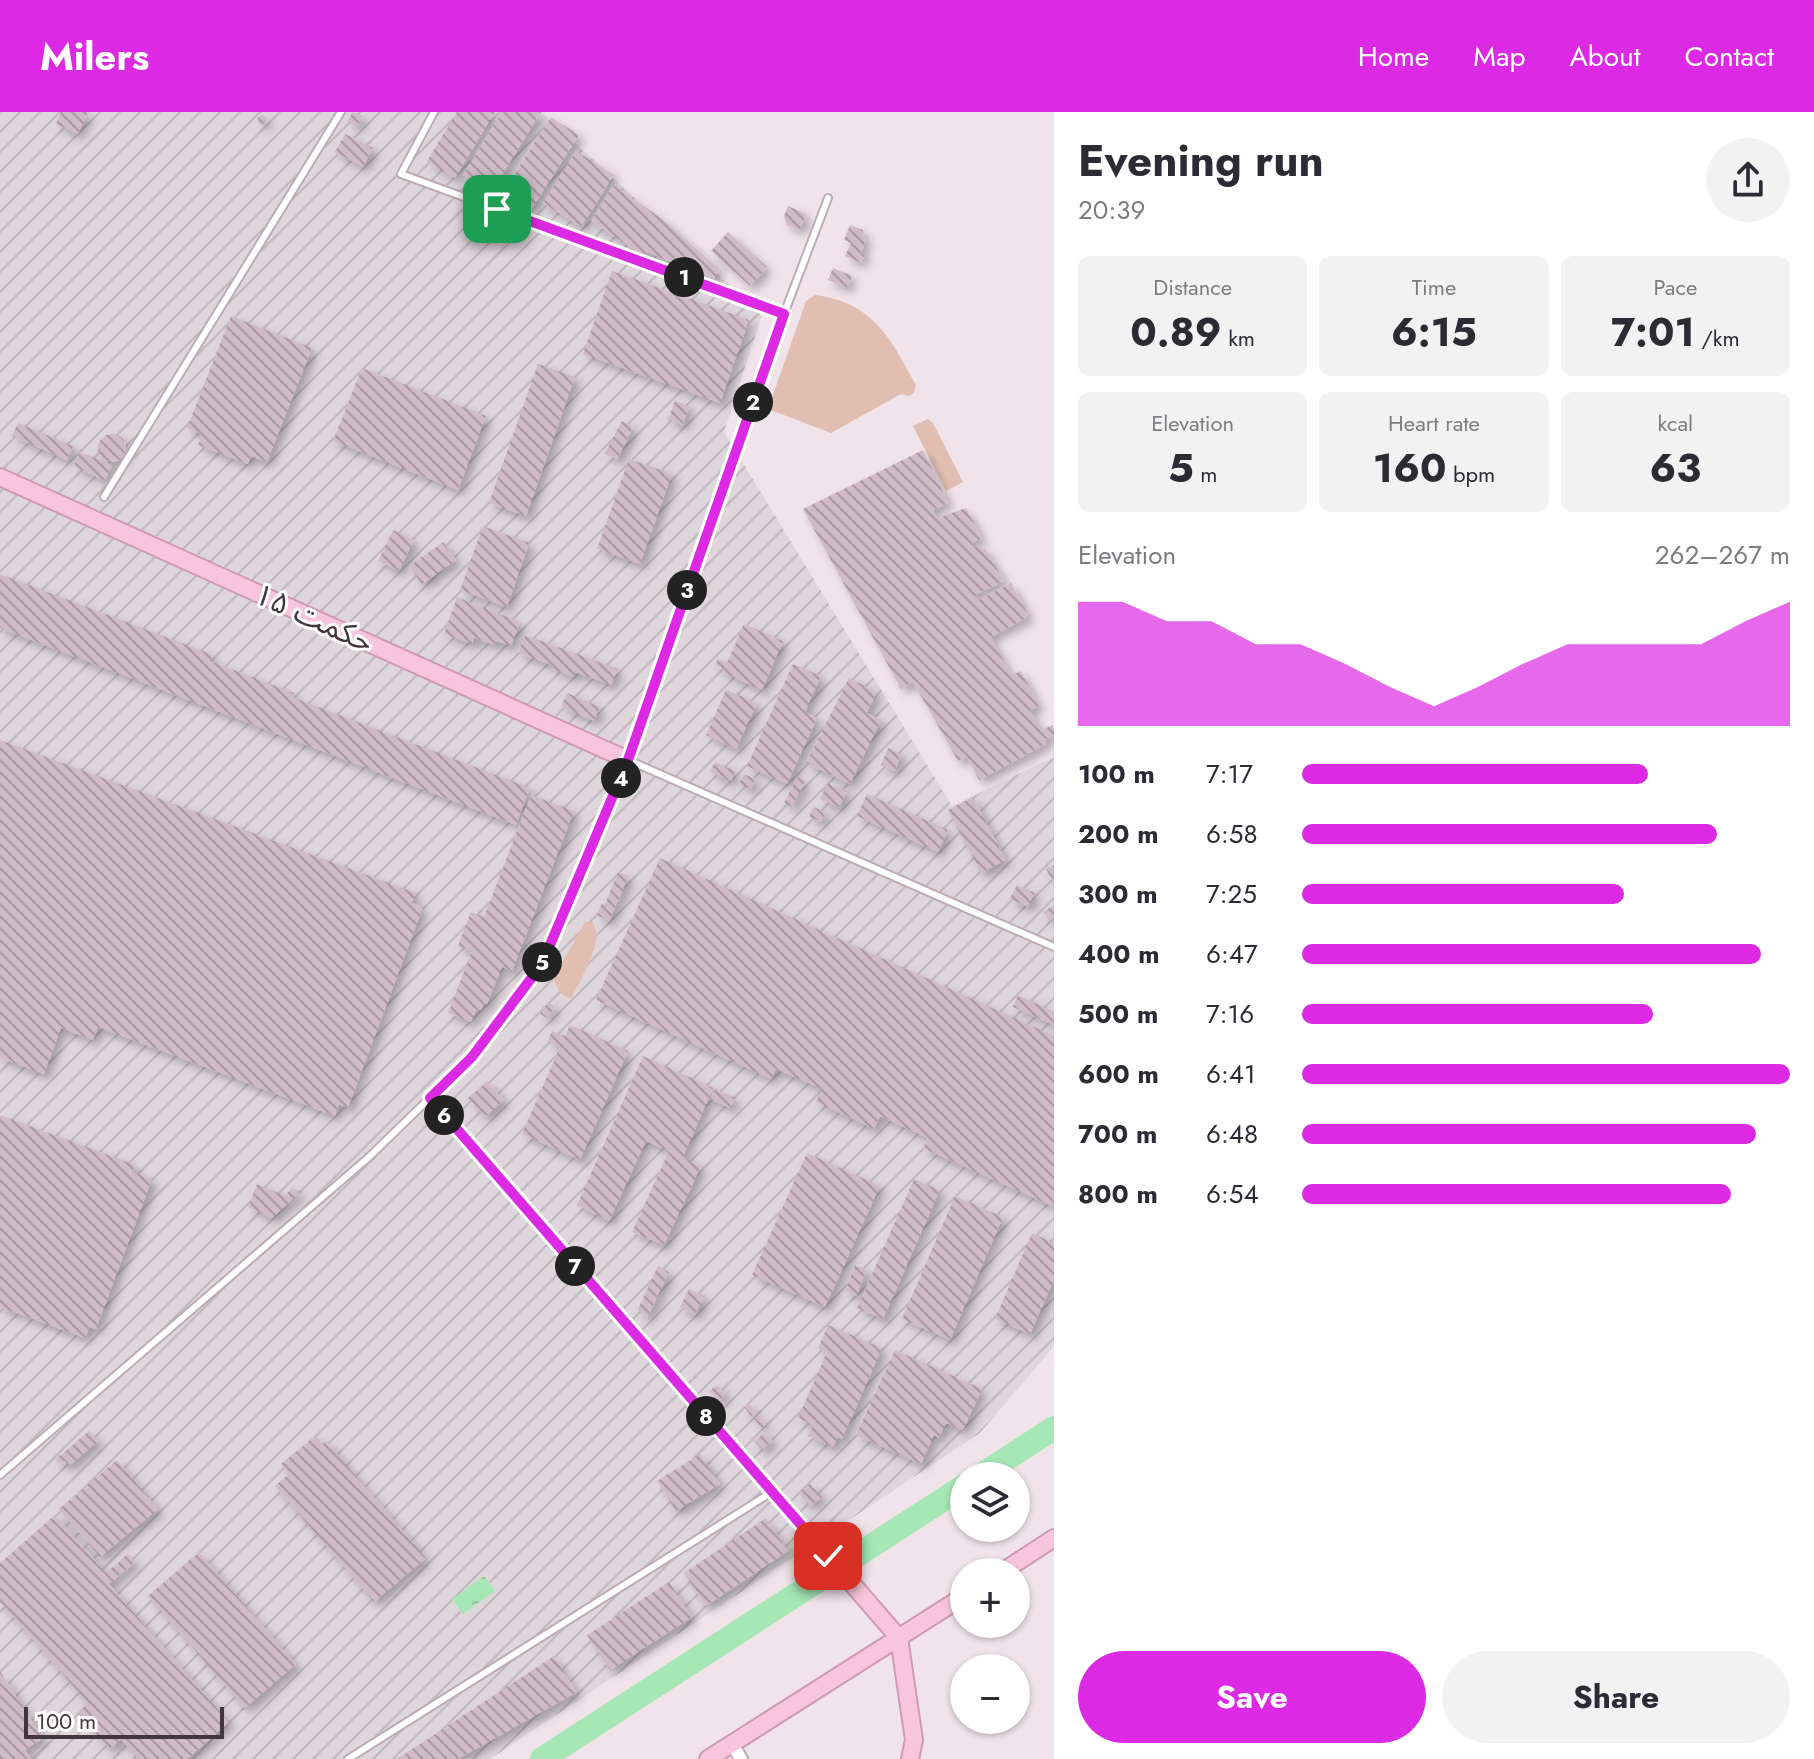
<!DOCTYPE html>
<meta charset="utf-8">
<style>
:root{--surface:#fff;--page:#f2f2f3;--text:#2b2b33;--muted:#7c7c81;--accent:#dc29e3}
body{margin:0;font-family:Jost,"Noto Sans Arabic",sans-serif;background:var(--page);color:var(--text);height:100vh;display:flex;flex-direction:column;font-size:30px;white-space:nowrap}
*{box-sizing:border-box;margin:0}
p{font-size:26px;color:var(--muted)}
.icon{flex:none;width:44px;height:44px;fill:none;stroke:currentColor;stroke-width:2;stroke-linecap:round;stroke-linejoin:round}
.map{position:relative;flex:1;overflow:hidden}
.sheet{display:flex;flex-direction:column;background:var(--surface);width:760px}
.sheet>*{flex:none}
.fabs{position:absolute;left:950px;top:1350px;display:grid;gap:16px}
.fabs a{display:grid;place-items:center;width:80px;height:80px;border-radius:50%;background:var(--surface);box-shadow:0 2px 6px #0004;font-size:40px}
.scale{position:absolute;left:24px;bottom:20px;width:200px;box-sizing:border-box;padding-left:8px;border:4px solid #42353c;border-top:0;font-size:22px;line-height:28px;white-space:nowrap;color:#42353c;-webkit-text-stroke:6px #fff;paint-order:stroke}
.pin{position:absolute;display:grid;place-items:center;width:68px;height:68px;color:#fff;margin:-34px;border-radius:16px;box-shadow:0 4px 12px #0006}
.km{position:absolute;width:40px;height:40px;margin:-20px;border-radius:50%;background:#222;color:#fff;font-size:22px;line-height:40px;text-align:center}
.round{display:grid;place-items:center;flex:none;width:84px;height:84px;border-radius:42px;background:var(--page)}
.head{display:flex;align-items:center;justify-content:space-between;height:136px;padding:0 24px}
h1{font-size:44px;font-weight:700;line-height:60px}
.figures{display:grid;grid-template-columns:repeat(3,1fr);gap:12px;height:136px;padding:8px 24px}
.figures div{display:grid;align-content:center;border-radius:12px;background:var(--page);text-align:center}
.figures b{font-size:40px;font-weight:700}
.figures small{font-size:22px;font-weight:400}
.figures p{font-size:22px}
.chart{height:224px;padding:16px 24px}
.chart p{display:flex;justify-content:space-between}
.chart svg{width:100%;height:144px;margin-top:8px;fill:var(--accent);opacity:.7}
.primary-button{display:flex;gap:16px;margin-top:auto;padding:16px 24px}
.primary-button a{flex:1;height:92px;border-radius:48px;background:var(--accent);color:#fff;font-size:32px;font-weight:700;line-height:92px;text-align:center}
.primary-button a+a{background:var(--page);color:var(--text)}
ul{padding:0 24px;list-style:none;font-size:26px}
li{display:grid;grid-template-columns:128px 96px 1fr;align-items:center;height:60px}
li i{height:20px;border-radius:10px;background:var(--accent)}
header{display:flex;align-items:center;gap:48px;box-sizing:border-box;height:112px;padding:0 40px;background:var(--accent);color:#fff}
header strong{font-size:38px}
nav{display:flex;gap:44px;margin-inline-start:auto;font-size:28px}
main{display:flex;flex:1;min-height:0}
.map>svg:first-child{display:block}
.industrial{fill:url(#industrial-furrows)}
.grass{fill:#e1beb1}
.water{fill:url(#water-ripples)}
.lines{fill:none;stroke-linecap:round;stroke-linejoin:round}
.river{stroke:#a6e7b5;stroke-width:24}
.building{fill:url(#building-back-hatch);filter:url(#shadow)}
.lane-casing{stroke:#bdabb5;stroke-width:10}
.street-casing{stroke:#bdabb5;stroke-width:16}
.secondary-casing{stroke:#ce9bb2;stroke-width:20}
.lane{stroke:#fff;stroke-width:6}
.street{stroke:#fff;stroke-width:12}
.secondary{stroke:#f8c6dc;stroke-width:16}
.route-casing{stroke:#fff;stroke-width:16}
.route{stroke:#dc29e3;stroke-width:10}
.labels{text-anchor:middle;stroke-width:6;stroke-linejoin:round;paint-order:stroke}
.street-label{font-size:30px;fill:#42353c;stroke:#fff}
</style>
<header>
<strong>Milers</strong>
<nav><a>Home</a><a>Map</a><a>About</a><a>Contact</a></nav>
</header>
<main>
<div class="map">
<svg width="1054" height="1647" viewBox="0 0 1054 1647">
<defs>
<pattern id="industrial-furrows" width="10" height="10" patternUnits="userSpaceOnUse" patternTransform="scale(2)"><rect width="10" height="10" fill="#dfd6dc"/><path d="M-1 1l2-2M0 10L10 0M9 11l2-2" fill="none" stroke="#c1b8be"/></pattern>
<pattern id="water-ripples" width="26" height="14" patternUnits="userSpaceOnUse" patternTransform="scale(2)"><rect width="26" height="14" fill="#a6e7b5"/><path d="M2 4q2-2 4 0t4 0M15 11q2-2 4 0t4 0" fill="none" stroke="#90c79d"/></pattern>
<pattern id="building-back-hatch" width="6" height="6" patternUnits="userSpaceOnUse" patternTransform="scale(2)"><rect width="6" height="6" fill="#d0bbc7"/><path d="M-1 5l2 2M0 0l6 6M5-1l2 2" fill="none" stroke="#aa99a3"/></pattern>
<filter id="shadow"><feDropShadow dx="5.5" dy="5.5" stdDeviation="4" flood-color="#0004"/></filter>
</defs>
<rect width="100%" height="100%" fill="#f0e4ea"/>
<path class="industrial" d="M0,0H541L762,203L724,320L952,694L1054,645V1234L980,1321L490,1647H0Z"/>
<g class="grass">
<path d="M815,183C873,190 891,227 916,273L914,281L909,284L901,282L831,321L768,297L806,189Z"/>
<path d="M928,307L933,311L963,370L946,379L913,314Z"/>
<path d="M585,810H592C607,826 579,869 571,887L561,882L553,867Z"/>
</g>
<path class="water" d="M484,1464L495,1479L463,1502L452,1487Z"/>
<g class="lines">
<g class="river">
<path d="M980,1364L1054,1316"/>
<path d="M542,1647L964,1374"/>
</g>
</g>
<g class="building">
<path d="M61,0H88L78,22L56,12Z"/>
<path d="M353,0L363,4L357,14L347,9Z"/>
<path d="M457,0H495L455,66L427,49Z"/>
<path d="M502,0H541L491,81L463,63Z"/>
<circle cx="262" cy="8" r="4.5"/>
<path d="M551,5L579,23L531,98L503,80Z"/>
<path d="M345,22L373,36L363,55L335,40Z"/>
<path d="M576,39L614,63L581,115L543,91Z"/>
<path d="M613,73L665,109L719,157L714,168L647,140L644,144L591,109Z"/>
<path d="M788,94L806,102L800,118L787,113L784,104Z"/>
<path d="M850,113L863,118V125L866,129L861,141L865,143L861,151L845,144L851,131L844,128Z"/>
<path d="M728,120L767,155L750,174L711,139Z"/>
<path d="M833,156L852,164L847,176L828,168Z"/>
<path d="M612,159L749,208L720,291L583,242Z"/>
<path d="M231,204L312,236L267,350L251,344L248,352L198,333L202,322L187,316Z"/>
<path d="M538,252L575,265L526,404L489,391Z"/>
<path d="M362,256L486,304L458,378L333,329Z"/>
<path d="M675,289L689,294L683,313L668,308Z"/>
<path d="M622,309L633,315L617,348L605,341Z"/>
<path d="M18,311L73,334L67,348L12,324Z"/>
<circle cx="112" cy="336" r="14"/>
<path d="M923,338L948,391L933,398L937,406L966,396L982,426L972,431L973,436L979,433L983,438L985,436L1004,469L975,483L978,488L1011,471L1029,504L991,525L1011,563L1021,559L1039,594L1030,598L1041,619L1052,613L1054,616V623L1044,628L1046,632L979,668L967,645L958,649L913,570L901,577L803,397Z"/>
<path d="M80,340L112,353L105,369L74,354Z"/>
<path d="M629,347L672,362L640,452L597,437Z"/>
<path d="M483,414L529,431L507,495L460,478Z"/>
<path d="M393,418L414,428L399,459L378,449Z"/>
<path d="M443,430L456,448L422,472L409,454Z"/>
<path d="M0,462L213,543L210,549L294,581L292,585L530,676L516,713L0,516Z"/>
<path d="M457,485L520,510L511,534L496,529L495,533L474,526L472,532L444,522Z"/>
<path d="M744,512L783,529L762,578L722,560L724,557L715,553L718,547L727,551Z"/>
<path d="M525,523L618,557L611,573L575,560L573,565L553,557L554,554L518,541Z"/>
<path d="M793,552L821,564L805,600L817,606L787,672L747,654Z"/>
<path d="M849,566L877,580L867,601L881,608L850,672L806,651Z"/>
<path d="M726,578L757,591L736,637L706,623Z"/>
<path d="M567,581L600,595L594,609L561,595Z"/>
<path d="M0,628L416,781L412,791L423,795L348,996L339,992L335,1004L98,915L93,928L61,916L44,962L0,946Z"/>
<path d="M888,636L901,642L895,659L881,653Z"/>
<path d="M715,650L735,659L731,669L710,660Z"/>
<path d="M744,662L755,667L751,677L739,672Z"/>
<path d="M797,665L805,669L792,695L784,691Z"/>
<path d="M827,671L847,679L839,696L820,687Z"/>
<path d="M867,682L948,718L938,740L857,704Z"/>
<path d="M531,683L574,699L512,859L502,855L487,892L484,891L481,898L477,897L471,910L448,901L472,839L458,834L471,800L484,805Z"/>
<path d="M973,685L1006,748L981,761L948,698Z"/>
<path d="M813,695L826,700L821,710L809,705Z"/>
<path d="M660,746L1054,924V1095L923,1036L928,1026L880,1004L874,1017L816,990L822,977L776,957L771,967L596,888Z"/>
<path d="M1054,753V772L1046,757Z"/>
<path d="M618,760L629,764L609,809L597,803L602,791L605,792Z"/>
<path d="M1017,773L1035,781L1028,795L1010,787Z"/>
<path d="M1054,793V806L1050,809L1043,800Z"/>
<path d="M1018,883L1054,900V913L1013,895Z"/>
<path d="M548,890L555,894L547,906L540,902Z"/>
<path d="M570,913L628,939L580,1048L522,1022L560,935L548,929L552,919L565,924Z"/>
<path d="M643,944L713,976L683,1045L701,1054L664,1133L632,1120L669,1039L646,1029L609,1109L577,1093Z"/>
<path d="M487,969L504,988L485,1005L468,986Z"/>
<path d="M715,977L735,986L730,996L710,987Z"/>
<path d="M0,1003L135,1053L132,1060L152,1067L96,1217L89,1215L85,1226L0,1195Z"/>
<path d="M807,1041L880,1074L825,1195L752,1163Z"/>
<path d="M914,1067L940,1078L883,1207L857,1196Z"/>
<path d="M257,1072L285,1084L292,1076L301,1080L272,1106L248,1095Z"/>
<path d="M955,1084L1003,1105L950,1228L902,1207Z"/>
<path d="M1032,1121L1054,1131V1168L1030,1222L995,1207Z"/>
<path d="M855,1153L867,1158L856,1184L845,1179Z"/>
<path d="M658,1154L669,1160L647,1206L638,1197Z"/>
<path d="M689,1177L704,1184L695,1203L680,1195Z"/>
<path d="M828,1213L882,1236L842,1327L838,1325L833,1335L808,1324L813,1313L798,1306L827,1240L818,1237Z"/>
<path d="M895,1238L982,1277L963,1318L946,1311L939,1326L934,1323L921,1352L856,1323Z"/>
<path d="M717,1273L726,1283L718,1289L709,1279Z"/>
<path d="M749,1291L756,1300L751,1304L744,1295Z"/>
<path d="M759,1303L766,1312L762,1316L754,1307Z"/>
<path d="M89,1319L98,1329L69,1354L65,1349L58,1351L55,1348Z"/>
<path d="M765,1320L773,1329L762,1338L754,1329Z"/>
<path d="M315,1324L322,1332L326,1329L426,1446L374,1490L275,1374L289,1362L281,1352Z"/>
<path d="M700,1342L720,1372L676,1399L657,1369Z"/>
<path d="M117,1348L158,1397L100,1445L59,1397Z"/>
<path d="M810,1372L822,1385L810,1394L798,1381Z"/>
<path d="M55,1403L106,1461L128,1442L135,1450L109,1472L229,1610L187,1647H139L121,1627L110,1637L78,1601L88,1591L0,1490V1451Z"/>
<path d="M766,1406L788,1439L706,1494L684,1461Z"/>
<path d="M199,1440L296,1552L245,1596L148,1484Z"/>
<path d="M669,1470L692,1505L610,1558L587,1523Z"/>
<path d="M554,1544L577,1580L458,1647H397Z"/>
<path d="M0,1559L43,1626L25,1638L31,1647H0Z"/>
</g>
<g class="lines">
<g class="lane-casing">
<g id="lane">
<path d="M434,0L401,62L784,202"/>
<path d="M104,385L341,0"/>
<path d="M628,648L1054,835"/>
<path d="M430,986L826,1443"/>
<path d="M0,1363L369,1045L472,945L542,852L628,648L784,202L828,86"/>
<path d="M348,1647L772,1380"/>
</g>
</g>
<g class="street-casing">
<path id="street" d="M732,1632L741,1647"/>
</g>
<g class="secondary-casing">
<g id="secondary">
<path d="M0,365L628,648"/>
<path d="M828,1444L899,1526L914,1628L910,1647"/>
<path d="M1002,1460L1054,1426"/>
<path d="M708,1647L964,1484"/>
</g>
</g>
<use href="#lane" class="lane"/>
<use href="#street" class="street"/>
<use href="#secondary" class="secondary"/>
</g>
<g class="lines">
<g class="route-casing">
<path id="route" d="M497,97L784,202L628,648L542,852L472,945L430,986L828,1444"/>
</g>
<use href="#route" class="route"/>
</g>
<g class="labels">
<g class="street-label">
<text transform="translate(314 506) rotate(24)" y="10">حکمت ۱۵</text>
</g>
</g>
</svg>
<div class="fabs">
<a><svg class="icon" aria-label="layers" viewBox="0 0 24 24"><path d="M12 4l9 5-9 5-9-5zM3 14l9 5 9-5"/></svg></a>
<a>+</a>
<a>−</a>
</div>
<div class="scale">100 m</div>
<div class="pin" style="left:497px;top:97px;background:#1e9e55"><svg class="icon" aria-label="arrive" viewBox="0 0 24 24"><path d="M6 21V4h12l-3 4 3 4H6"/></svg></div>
<div class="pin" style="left:828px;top:1444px;background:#d93025"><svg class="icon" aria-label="check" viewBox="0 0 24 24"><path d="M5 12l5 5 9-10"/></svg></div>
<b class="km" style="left:684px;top:165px">1</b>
<b class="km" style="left:753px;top:290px">2</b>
<b class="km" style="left:687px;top:478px">3</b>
<b class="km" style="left:621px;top:666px">4</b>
<b class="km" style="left:542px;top:850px">5</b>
<b class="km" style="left:444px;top:1003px">6</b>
<b class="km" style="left:575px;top:1154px">7</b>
<b class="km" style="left:706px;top:1304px">8</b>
</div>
<section class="sheet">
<div class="head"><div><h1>Evening run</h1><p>20:39</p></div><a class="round"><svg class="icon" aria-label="share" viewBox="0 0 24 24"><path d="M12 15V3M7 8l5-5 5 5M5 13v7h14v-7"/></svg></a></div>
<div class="figures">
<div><p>Distance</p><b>0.89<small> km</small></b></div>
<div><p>Time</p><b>6:15</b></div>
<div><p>Pace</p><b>7:01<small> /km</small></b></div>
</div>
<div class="figures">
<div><p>Elevation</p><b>5<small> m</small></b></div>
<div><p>Heart rate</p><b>160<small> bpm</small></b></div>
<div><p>kcal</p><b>63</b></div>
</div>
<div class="chart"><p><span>Elevation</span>262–267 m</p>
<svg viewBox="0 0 160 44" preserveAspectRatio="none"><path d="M0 44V6L10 6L20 12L30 12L40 19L50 19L60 25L70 32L80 38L90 32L100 25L110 19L120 19L130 19L140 19L150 12L160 6V44z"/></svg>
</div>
<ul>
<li><b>100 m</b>7:17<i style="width:71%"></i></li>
<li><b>200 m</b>6:58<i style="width:85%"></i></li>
<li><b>300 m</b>7:25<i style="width:66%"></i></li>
<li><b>400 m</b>6:47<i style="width:94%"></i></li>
<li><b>500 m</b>7:16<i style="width:72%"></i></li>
<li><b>600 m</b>6:41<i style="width:100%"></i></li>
<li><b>700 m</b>6:48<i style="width:93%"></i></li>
<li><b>800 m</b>6:54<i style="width:88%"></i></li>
</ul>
<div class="primary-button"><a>Save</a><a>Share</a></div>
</section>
</main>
